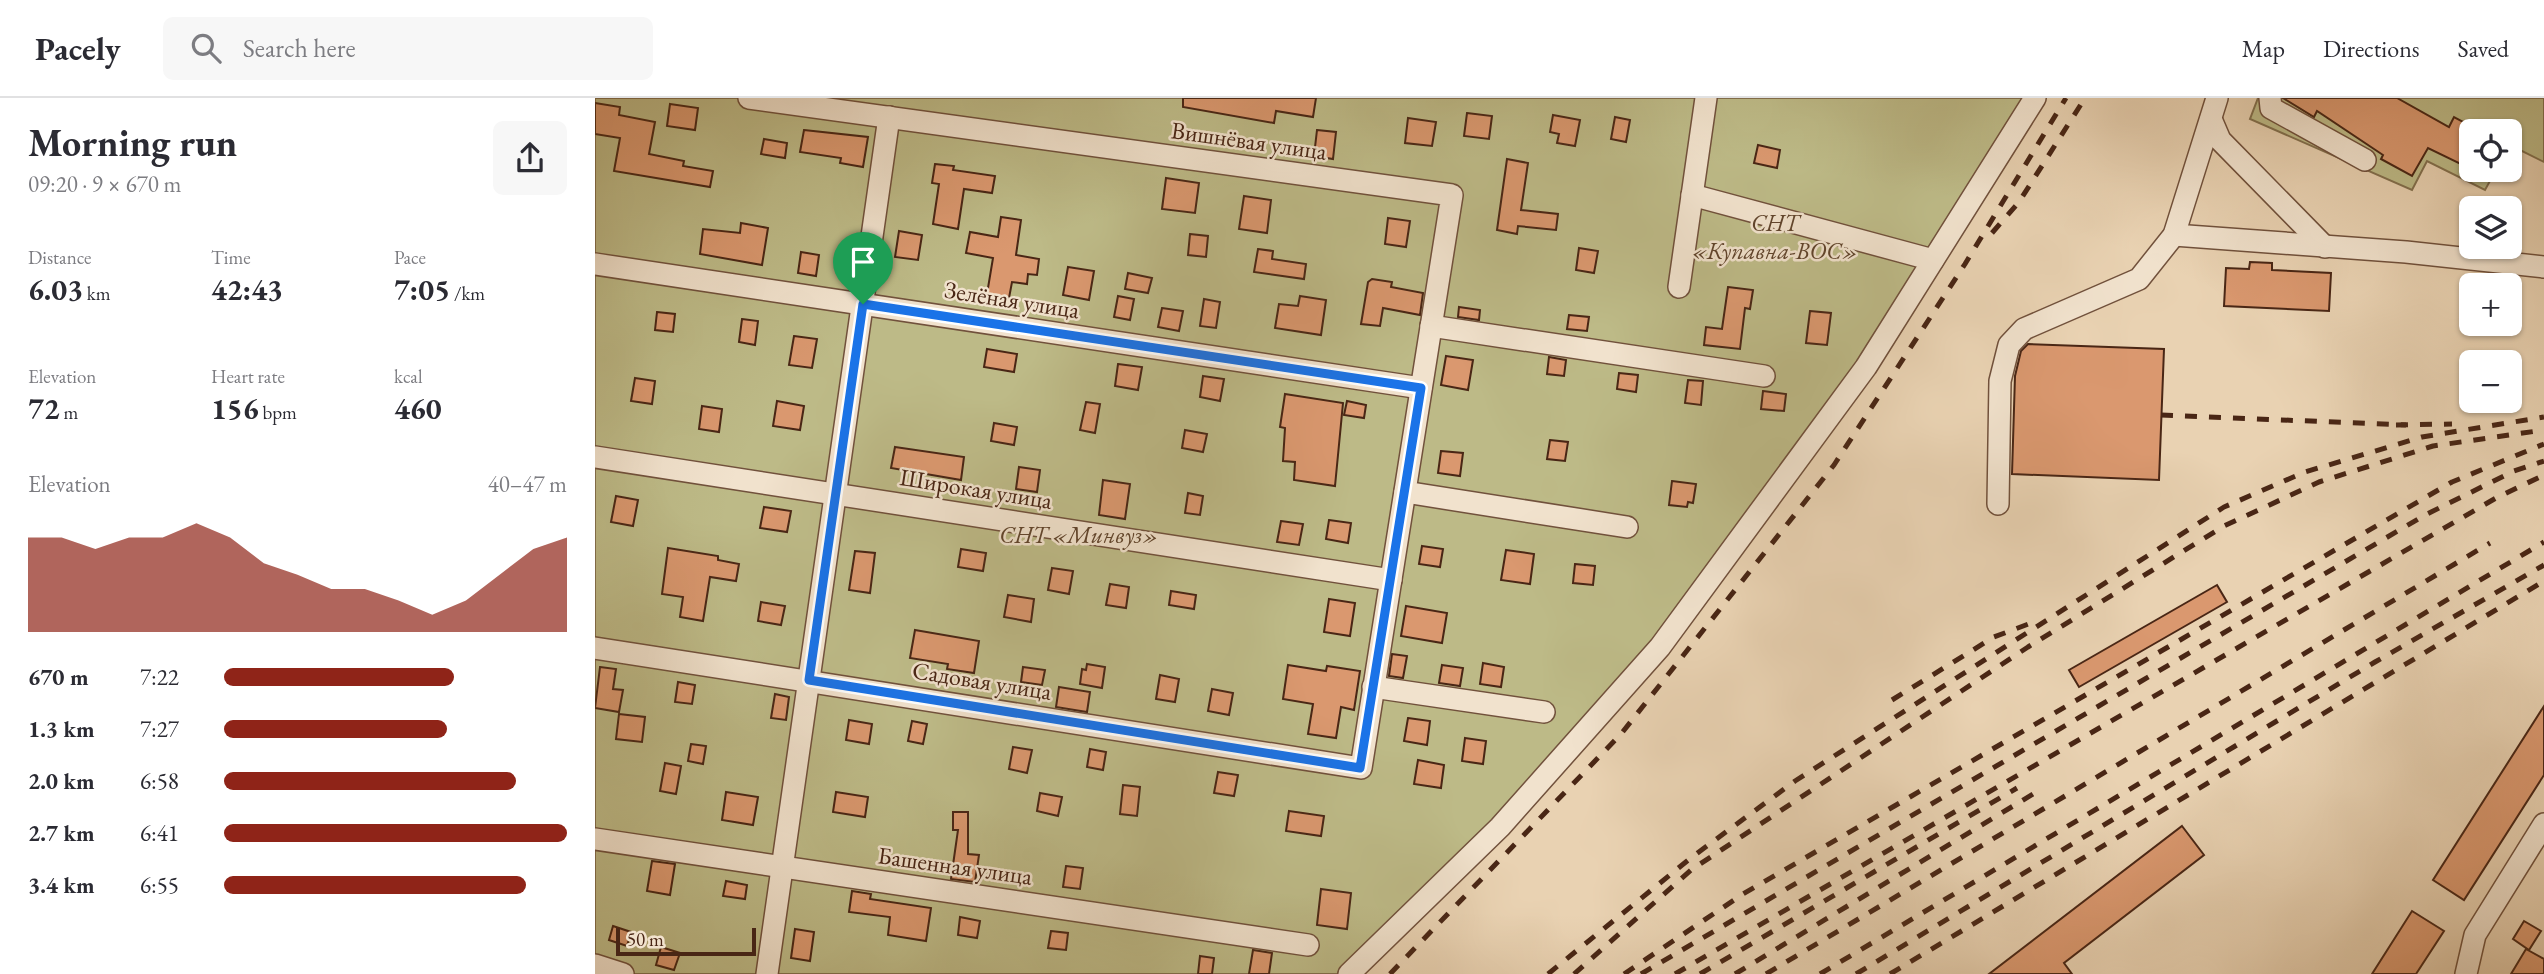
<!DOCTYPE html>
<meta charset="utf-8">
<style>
:root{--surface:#fff;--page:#f7f7f7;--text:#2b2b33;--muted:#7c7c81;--line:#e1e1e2;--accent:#8f2418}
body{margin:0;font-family:"EB Garamond",serif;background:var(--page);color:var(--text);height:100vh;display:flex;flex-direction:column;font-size:26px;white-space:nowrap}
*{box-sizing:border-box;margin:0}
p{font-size:23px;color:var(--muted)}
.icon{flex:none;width:38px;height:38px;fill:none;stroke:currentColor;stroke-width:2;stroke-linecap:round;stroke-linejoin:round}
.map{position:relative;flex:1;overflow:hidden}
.sheet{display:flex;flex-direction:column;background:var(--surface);width:595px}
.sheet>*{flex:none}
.fabs{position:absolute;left:1864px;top:21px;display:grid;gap:14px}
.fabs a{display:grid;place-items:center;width:63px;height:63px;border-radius:10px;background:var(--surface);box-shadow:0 2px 5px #0004;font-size:35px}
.scale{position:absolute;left:21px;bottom:18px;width:140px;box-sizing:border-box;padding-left:7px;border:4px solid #492615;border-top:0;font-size:19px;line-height:24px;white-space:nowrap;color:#492615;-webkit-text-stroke:5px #f1e2cd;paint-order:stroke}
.pin{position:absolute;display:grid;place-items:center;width:60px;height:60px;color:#fff;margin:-72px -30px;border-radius:50% 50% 50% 0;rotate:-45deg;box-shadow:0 0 7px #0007}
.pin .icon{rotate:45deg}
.round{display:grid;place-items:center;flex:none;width:74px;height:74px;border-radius:10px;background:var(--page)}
.headline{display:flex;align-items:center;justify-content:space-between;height:119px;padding:0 28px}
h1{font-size:38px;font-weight:700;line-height:52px}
.stats{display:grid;grid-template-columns:repeat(3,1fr);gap:10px;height:119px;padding:7px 28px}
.stats div{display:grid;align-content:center}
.stats b{font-size:30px;font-weight:700}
.stats small{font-size:19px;font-weight:400}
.stats p{font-size:19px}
.chart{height:196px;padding:14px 28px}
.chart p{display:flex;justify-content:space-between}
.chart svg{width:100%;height:126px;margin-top:7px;fill:var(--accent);opacity:.7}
ul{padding:0 28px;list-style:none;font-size:23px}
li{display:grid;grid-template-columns:112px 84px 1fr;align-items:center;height:52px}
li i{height:18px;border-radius:9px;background:var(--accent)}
header{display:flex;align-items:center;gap:42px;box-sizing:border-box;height:98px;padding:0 35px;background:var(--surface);border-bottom:2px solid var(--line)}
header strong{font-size:33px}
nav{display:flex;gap:38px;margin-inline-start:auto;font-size:24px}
.search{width:490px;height:63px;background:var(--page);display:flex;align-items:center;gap:18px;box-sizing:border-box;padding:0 24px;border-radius:10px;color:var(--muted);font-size:26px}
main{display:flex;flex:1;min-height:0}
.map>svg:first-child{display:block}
.green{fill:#bdba87;stroke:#83704e;stroke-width:2}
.building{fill:#da986f;stroke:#492615;stroke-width:2}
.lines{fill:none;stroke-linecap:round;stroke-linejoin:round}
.minor-casing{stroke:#71513c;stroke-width:24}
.minor{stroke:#f1e2cd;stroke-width:21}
.rail{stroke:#492615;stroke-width:5;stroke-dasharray:12 12;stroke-linecap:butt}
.route-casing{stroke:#fff;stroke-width:14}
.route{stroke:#1a73e8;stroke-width:9}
.labels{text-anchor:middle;stroke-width:5;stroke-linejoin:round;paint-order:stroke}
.street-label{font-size:24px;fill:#492615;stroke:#f1e2cd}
.park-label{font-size:24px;font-style:italic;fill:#60442c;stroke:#f1e2cd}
</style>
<header>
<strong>Pacely</strong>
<div class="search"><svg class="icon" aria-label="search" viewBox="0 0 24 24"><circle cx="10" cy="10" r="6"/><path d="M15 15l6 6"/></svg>Search here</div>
<nav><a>Map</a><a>Directions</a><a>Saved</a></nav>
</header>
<main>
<section class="sheet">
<div class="headline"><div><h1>Morning run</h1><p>09:20 · 9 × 670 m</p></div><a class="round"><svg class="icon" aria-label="share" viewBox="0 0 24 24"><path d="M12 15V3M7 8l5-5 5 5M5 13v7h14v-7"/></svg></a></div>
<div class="stats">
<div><p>Distance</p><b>6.03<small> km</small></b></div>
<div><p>Time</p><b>42:43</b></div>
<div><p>Pace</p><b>7:05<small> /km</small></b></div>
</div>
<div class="stats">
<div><p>Elevation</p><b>72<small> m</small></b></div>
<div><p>Heart rate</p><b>156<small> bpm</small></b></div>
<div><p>kcal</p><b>460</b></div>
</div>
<div class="chart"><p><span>Elevation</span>40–47 m</p>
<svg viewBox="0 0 160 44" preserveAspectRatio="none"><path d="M0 44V11L10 11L20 15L30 11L40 11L50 6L60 11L70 20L80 24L90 29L100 29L110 33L120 38L130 33L140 24L150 15L160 11V44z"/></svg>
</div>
<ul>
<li><b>670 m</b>7:22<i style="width:67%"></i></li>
<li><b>1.3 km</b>7:27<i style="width:65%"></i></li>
<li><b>2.0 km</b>6:58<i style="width:85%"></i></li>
<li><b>2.7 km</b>6:41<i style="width:100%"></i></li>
<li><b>3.4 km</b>6:55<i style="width:88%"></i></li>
</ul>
</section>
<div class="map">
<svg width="1949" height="876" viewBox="0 0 1949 876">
<rect width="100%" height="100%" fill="#e9d2b2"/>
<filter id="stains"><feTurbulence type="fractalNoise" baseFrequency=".00286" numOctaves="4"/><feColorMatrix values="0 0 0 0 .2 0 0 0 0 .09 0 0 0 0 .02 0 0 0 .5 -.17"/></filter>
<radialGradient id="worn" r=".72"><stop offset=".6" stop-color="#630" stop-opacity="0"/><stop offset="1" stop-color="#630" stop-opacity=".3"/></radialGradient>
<g class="green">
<path d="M0,0H1440L1271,269L1065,549L754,876H0Z"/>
<path d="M1663,0H1949V64L1915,47L1914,33H1876V72H1901L1890,92L1832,63L1817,92L1655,21Z"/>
</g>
<g class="building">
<path d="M588,0H721L718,19L681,13L679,25L588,9Z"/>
<path d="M1688,0H1802L1854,29L1859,19L1876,28V71L1833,50L1817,78L1786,61L1788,57L1722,13L1719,19Z"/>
<path d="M0,5L25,9L24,17L60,24L54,56L89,63L88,68L118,73L115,89L19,73L25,40L0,36Z"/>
<path d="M75,6L103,10L100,32L72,28Z"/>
<path d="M872,15L897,18L894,41L869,38Z"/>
<path d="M958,17L985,22L980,48L962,45L964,36L955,34Z"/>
<path d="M1020,19L1035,22L1031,44L1016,41Z"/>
<path d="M813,20L841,24L837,48L810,45Z"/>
<path d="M209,32L273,39L268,69L245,65L246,60L205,54Z"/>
<path d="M722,32L741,34L738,61L719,58Z"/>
<path d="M169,41L192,45L190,60L166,56Z"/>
<path d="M1163,47L1185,52L1182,70L1159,65Z"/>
<path d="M912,61L933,65L926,112L963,116L961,132L923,128L922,136L902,132Z"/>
<path d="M340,66L359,68L358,72L400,78L397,95L369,91L363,131L338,126L344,86L337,85Z"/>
<path d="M571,80L604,85L600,115L567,111Z"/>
<path d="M649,98L676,102L672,135L644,131Z"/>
<path d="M406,119L426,122L421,157L444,161L442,177L433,176L432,186L417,184L414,200L392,196L398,160L371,155L375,134L403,139Z"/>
<path d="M793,120L815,123L811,149L790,146Z"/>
<path d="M146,125L173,130L167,167L105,156L108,131L145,135Z"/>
<path d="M304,133L327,137L323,162L300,159Z"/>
<path d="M595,136L613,138L611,159L593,157Z"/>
<path d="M984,150L1003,153L999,175L981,172Z"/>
<path d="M663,151L678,153L677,161L711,166L709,181L659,174Z"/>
<path d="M206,154L224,157L221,178L203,175Z"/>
<path d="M1655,164L1677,165V172L1736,175L1734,213L1629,208L1631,170L1654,171Z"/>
<path d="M473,169L499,173L494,202L468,197Z"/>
<path d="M533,175L557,180L553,195L530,191Z"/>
<path d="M777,181L797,184L796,189L828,195L825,217L788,210L785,228L766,226L773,184Z"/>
<path d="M1133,189L1158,192L1155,211L1150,210L1145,251L1109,247L1111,229L1127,231Z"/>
<path d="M523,198L539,201L535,222L519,219Z"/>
<path d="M705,198L731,202L726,237L680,230L684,206L703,208Z"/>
<path d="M609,201L625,204L621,230L605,228Z"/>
<path d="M864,209L885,212L884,222L863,219Z"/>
<path d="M567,210L588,213L584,233L563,229Z"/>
<path d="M1215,213L1236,215L1232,247L1211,245Z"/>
<path d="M62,214L80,216L78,234L60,232Z"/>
<path d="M974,217L994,219L992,233L972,231Z"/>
<path d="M147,221L163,223L160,247L144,244Z"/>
<path d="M199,238L222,241L217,270L194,267Z"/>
<path d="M1433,246L1569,251L1564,382L1417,376L1420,278L1426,253Z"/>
<path d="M392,251L422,256L419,274L389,269Z"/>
<path d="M851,258L878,262L873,292L846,287Z"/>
<path d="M954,259L971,262L969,278L952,276Z"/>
<path d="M523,266L547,269L543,292L520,288Z"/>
<path d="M1024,275L1043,277L1041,294L1022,291Z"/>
<path d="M608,278L629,281L625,303L605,299Z"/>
<path d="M40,280L60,283L57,306L36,303Z"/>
<path d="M1093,282L1108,283L1106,307L1090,305Z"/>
<path d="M1168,293L1191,296L1189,313L1166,311Z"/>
<path d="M690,296L748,305L740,388L699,382L700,364L688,363L690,330L685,329Z"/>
<path d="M182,303L209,308L205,332L178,328Z"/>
<path d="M752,303L771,307L769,320L749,317Z"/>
<path d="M491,304L505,306L500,335L485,332Z"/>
<path d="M107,308L127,311L124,334L104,331Z"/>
<path d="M399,325L422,329L419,347L396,343Z"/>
<path d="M590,332L612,336L608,354L587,350Z"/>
<path d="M955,342L973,344L970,363L952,361Z"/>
<path d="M300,349L369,359L366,382L296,370Z"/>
<path d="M846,353L868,355L865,378L843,375Z"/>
<path d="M424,369L445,372L442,394L421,391Z"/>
<path d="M508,382L535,386L530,421L504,417Z"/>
<path d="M1077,383L1101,386L1098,405L1093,404L1092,409L1074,407Z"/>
<path d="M593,395L608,398L605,417L590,415Z"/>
<path d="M21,398L43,402L38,428L16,424Z"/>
<path d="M169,409L196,413L192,434L165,430Z"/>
<path d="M734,422L756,425L753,445L731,441Z"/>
<path d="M686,423L708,426L704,447L682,444Z"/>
<path d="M827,448L848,451L845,469L824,466Z"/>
<path d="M73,450L123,458V462L144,466L141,483L115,479L108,523L85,519L88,499L67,496Z"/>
<path d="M366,451L391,455L388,473L363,469Z"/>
<path d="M911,452L939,456L935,486L906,482Z"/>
<path d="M260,453L280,455L275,495L254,492Z"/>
<path d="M980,466L1000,468L998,487L978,485Z"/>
<path d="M457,470L478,473L474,496L453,492Z"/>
<path d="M515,486L534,489L531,510L511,507Z"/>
<path d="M1622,487L1632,504L1484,589L1474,572Z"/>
<path d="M576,493L601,497L599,511L574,507Z"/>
<path d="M413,497L439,501L436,524L409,519Z"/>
<path d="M734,501L760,505L755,538L729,534Z"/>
<path d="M166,504L190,508L186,527L163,523Z"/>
<path d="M811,508L852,515L847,545L806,538Z"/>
<path d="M320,532L384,543L379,575L352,571L353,566L315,560Z"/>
<path d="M797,556L812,558L808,580L794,578Z"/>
<path d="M888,565L909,569L906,589L885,586Z"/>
<path d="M492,566L510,569L507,590L485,586L487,571L491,572Z"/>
<path d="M693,567L731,573L732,568L765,573L759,612L746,609L741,640L713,636L718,606L688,601Z"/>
<path d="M847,567L868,570L865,588L844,585Z"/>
<path d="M5,569L21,571L18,591L28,592L24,614L0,610Z"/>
<path d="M428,569L450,572L447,587L426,584Z"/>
<path d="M565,577L584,581L580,604L561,601Z"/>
<path d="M83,584L100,587L97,606L80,604Z"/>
<path d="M464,589L495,594L492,614L461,609Z"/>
<path d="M617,591L638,595L634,617L613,613Z"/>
<path d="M180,596L194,599L191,622L176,620Z"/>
<path d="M1949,608V677L1869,802L1838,782Z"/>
<path d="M24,616L50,619L47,644L21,641Z"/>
<path d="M813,620L835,623L832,647L809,643Z"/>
<path d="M254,622L277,626L274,646L251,642Z"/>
<path d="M317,623L332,626L328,646L313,643Z"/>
<path d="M870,640L891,643L888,666L867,663Z"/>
<path d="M96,646L111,648L108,666L93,663Z"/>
<path d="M418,649L437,652L432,675L414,671Z"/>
<path d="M495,651L511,654L508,672L492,669Z"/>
<path d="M823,662L849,667L846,690L819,686Z"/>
<path d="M70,665L86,668L81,696L65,693Z"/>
<path d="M623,674L643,677L639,698L619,695Z"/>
<path d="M528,687L545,689L542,718L525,716Z"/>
<path d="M131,694L163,699L158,727L127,722Z"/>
<path d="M241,694L273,699L270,719L238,714Z"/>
<path d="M445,695L467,699L463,718L442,713Z"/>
<path d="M694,713L729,718L726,738L691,733Z"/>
<path d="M358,714H373V756L384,757L380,784L356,781L363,732H358Z"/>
<path d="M1587,728L1609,757L1469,865L1477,876H1394Z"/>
<path d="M57,763L80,766L75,797L52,793Z"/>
<path d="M471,768L488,770L485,791L468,789Z"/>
<path d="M131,783L152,787L150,801L128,798Z"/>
<path d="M726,791L756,795L752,831L722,827Z"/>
<path d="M257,793L276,796L275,801L336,810L331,843L293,837L295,819L254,814Z"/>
<path d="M1817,813L1849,833L1821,876H1777Z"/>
<path d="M365,819L385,823L382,840L363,837Z"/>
<path d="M1929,823L1946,833L1934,852L1918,841Z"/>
<path d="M18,828L36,834L32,848L14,842Z"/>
<path d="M200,831L219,834L215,863L196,860Z"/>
<path d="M456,833L473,835L471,852L453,850Z"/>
<path d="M66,849L85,855L79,872L61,867Z"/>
<path d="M1931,851L1949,861V876H1916Z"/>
<path d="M658,852L677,855L674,876H654Z"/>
<path d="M605,858L619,860L617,876H603Z"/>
</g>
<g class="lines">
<g class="minor-casing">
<g id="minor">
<path d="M1675,0L1676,10L1770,62"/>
<path d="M1616,21L1625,42L1730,149"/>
<path d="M1097,97L1338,162"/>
<path d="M1579,137L1811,154L1949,169"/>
<path d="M0,166L826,290"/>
<path d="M1084,189L1111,0"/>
<path d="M836,228L1169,278"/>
<path d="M0,359L796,482"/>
<path d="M810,394L1032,429"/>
<path d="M1403,406L1405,283L1414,247L1429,231L1544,181L1579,137L1622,0"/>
<path d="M0,550L766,670L857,97L154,0"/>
<path d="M778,589L949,614"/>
<path d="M0,741L713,847"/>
<path d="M0,867L28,876"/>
<path d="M172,876L294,19"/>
<path d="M754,876L905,729L1065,549L1271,269L1440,0"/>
<path d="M1871,876L1880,837L1949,726"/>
</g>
</g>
<use href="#minor" class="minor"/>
<g class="rail">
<path d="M1397,135L1424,104L1490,0"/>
<path d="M1566,317L1811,327"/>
<path d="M1801,327L1857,326"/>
<path d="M1297,602L1399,539L1436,525"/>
<path d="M795,876L1026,636L1239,367L1370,166L1471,0"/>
<path d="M953,876L1097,759L1200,683L1629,409L1710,374L1827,339L1949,319"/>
<path d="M979,876L1096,772L1433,549L1629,428L1724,384L1838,348L1949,332"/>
<path d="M1029,876L1148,796L1857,384L1949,346"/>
<path d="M1046,876L1830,417L1919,373L1949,363"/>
<path d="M1080,876L1901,400L1949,377"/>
<path d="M1105,876L1422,690"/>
<path d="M1140,876L1443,693"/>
<path d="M1171,876L1895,445"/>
<path d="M1225,876L1949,444"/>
<path d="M1261,876L1780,564L1949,467"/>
<path d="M1295,876L1949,483"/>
</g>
</g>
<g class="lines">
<g class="route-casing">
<path id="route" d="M268,206L826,290L765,670L214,582Z"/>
</g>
<use href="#route" class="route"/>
</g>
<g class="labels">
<g class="street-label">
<text transform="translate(654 43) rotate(8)" y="8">Вишнёвая улица</text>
<text transform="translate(417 202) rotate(9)" y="8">Зелёная улица</text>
<text transform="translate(381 391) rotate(9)" y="8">Широкая улица</text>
<text transform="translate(387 583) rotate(9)" y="8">Садовая улица</text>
<text transform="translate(360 768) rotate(8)" y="8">Башенная улица</text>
</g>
<g class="park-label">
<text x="1180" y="133">СНТ<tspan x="1180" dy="28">«Купавна-ВОС»</tspan></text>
<text x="484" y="445">СНТ «Минвуз»</text>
</g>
</g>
<rect width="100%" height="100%" filter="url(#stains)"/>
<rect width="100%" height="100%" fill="url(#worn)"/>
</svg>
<div class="fabs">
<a><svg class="icon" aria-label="locate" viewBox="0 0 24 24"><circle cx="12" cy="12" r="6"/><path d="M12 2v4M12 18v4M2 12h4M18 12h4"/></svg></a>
<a><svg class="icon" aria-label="layers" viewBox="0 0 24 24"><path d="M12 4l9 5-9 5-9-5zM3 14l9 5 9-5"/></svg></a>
<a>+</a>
<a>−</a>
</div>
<div class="scale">50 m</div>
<div class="pin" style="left:268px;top:206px;background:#1e9e55"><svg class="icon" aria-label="arrive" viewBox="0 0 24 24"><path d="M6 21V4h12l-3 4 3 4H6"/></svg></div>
</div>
</main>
